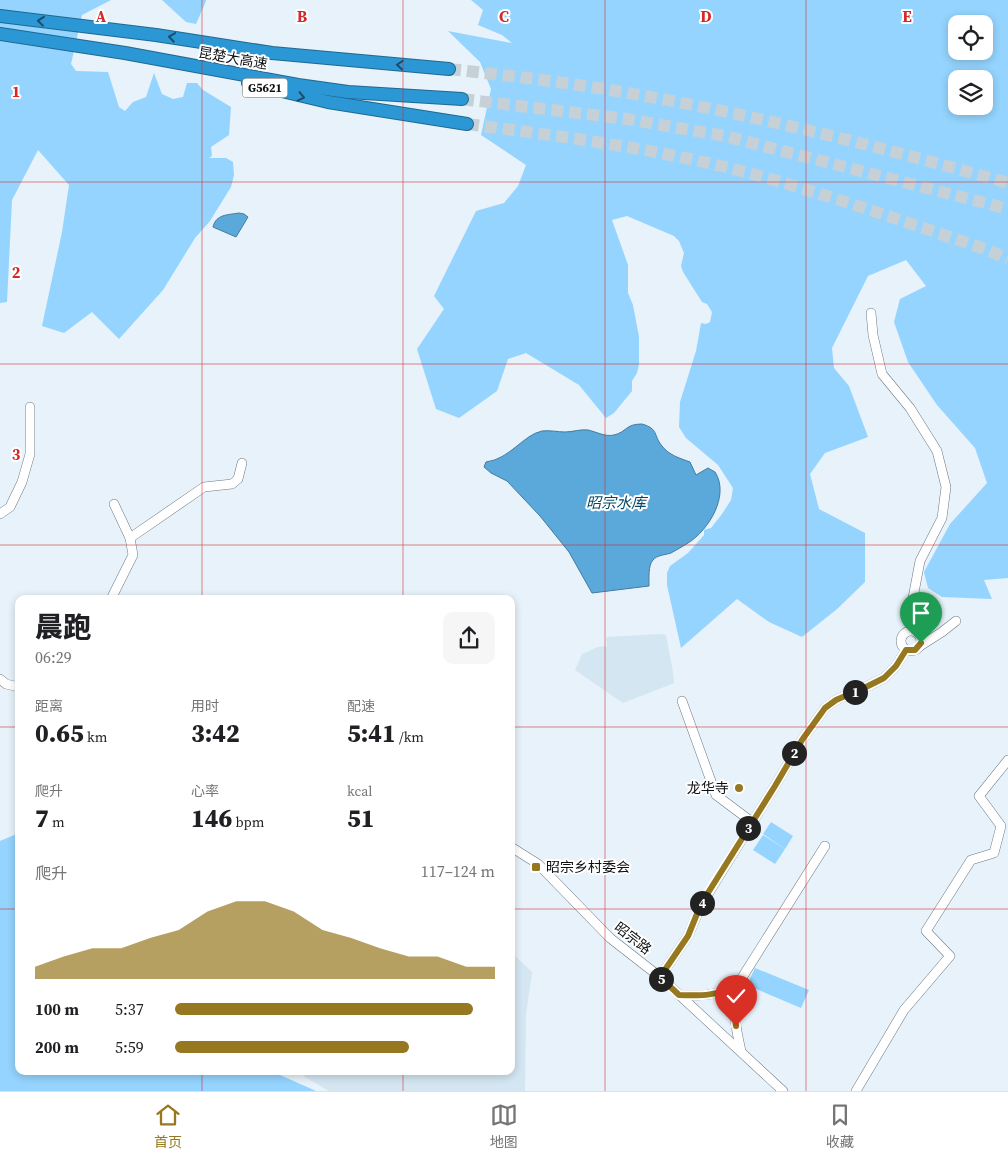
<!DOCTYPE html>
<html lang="zh">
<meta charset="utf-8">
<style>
:root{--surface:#fff;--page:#f6f6f6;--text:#202124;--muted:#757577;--line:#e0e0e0;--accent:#967820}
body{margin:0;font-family:"Source Serif 4","Noto Sans SC",serif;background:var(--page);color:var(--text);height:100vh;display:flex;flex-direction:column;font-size:19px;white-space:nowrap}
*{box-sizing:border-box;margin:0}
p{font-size:16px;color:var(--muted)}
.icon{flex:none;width:28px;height:28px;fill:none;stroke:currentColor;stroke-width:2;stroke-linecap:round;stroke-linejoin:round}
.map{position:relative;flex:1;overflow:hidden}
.side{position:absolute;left:15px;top:595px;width:500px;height:480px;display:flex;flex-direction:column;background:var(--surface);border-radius:10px;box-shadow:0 2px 8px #0003}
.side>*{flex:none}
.buttons{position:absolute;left:948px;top:15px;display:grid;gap:10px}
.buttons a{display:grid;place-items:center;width:45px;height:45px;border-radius:10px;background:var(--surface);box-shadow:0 2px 8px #0003;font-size:25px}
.pin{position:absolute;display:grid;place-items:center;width:42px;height:42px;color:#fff;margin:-51px -21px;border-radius:50% 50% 50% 0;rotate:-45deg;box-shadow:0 0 5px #0007}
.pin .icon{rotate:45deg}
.km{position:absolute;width:25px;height:25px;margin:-12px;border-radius:50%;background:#222;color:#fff;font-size:14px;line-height:25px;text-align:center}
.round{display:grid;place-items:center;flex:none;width:52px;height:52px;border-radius:10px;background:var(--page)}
.summary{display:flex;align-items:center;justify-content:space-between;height:85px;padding:0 20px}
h1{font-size:28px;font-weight:800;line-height:38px}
.figures{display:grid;grid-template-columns:repeat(3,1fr);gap:8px;height:85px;padding:5px 20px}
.figures div{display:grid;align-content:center}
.figures b{font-size:25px;font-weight:800}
.figures small{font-size:14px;font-weight:400}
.figures p{font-size:14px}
.chart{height:140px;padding:10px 20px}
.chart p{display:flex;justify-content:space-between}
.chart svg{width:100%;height:90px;margin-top:5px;fill:var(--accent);opacity:.7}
ul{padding:0 20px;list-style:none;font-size:16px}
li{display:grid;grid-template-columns:80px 60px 1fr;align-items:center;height:38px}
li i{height:12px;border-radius:6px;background:var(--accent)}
.dock{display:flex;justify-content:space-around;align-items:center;height:70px;border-top:1px solid var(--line);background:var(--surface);font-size:14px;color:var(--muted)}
.dock a{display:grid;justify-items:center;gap:2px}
.dock .active{color:var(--accent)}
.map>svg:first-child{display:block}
.built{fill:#d3e6f2}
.green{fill:#94d4fe;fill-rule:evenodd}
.water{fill:#5ba9da;stroke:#447b9e}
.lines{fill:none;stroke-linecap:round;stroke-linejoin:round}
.highway-tunnel{stroke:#c6d0d7;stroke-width:12;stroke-dasharray:12 6;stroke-linecap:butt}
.minor-casing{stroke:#6f7980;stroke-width:10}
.highway-casing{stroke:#206891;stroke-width:14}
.minor{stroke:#fff;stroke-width:9}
.highway{stroke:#2b98d5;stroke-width:12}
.oneway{stroke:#1a4d6a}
.route-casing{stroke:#fff;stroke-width:10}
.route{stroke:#967820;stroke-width:6}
.grid{fill:none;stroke:#d62828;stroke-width:1;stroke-opacity:0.55}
.poi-dot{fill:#967820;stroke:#fff;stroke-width:2}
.labels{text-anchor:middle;stroke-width:4;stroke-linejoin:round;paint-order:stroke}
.shield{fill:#fff;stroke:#56585a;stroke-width:1}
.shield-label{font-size:12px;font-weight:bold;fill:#0d1013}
.street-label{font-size:14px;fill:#0d1013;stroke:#fff}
.poi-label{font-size:14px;fill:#0d1013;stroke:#fff;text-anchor:end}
.water-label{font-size:15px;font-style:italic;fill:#064768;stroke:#fff}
.grid-label{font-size:16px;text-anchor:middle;font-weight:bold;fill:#d62828;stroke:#fff;stroke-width:4;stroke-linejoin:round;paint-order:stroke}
</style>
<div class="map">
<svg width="1008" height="1091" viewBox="0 0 1008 1091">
<rect width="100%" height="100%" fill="#e7f2fa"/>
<g class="built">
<path d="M660,634L666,635L673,672L674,683L623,703L575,670L582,654L598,647L607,646L606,637Z"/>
<path d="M511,952L532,972L526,1014L525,1091H329L305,1077L301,1071H511Z"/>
</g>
<g class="green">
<path d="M0,0H111L82,15L71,64L76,71L108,72L119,107L125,111L133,102L146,97L154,73L162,94L173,99L183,97L187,83H197L203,90L231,107L229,135L211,147L212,156L209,158H226L233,162L234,175L231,187L210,221L195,238L163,290L119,339L92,312L64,333L42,326L62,232L69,185L38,150L12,200L7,302L0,303Z"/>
<path d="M162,0H206V1L196,24L186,22Z"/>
<path d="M471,0H1008V578L984,580L992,599L942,597L928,588L924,572L950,524L987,483L975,448L937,405L908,362L894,322L900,299L926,286L906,260L868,276L832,348L834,368L849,386L868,437L825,453L810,474L819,509L865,533V582L837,609L802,637L769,622L737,599L681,648L667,585V573L670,566L688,553L704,535V530L711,528L722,514L731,500L733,488L718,465L686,438L679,427L680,402L696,351L701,323L706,324L710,322L712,312L707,304L702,302L683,272L681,266L684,253L679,241L674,236L627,216L612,220L628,265V293L633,305L639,337V364L637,373L632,381V391L614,413L606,418L579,385L526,353L508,359L497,391L459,418L436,409L417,349L444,309L434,296L476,211L504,203L518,186L526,165L481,135L491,89L480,62L448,31L512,43L502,35L478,25L483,10ZM956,24H984V51H956ZM956,79H984V106H956Z"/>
<path d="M771,822L793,836L785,849L763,834Z"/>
<path d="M19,833V1071H271L316,1091H0V841Z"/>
<path d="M763,835L785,849L775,864L753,850Z"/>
<path d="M755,968L809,990L801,1008L747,985Z"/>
</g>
<g class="water">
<path d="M239,213L244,214L248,217L236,237L213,227C216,214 228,215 239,213Z"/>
<path d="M642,424C659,429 653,435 662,446C669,455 679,458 690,462L696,475L708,468L715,472C730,495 709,530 688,543C682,547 676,550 671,553C665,555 657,555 653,560C648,565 649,579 649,586L592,593L569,552L540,516L507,481L491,473L484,467L486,462C510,459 523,435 542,431C550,430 558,432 565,432C573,432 580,429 588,430C597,432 605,437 614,435C627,432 625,424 642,424Z"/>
</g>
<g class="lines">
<g class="highway-tunnel">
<path d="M449,69C503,75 557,81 610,90C745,112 877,146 1008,183"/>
<path d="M462,99L627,119L725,136L1008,209"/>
<path d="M467,124C552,135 637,146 721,166C811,188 899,220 988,250L1008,259"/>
</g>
<g class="minor-casing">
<g id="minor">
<path d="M871,313L873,335L882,374L910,408L937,451L946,487L942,518L920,561L912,603L911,619L915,632"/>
<path d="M114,504L130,538"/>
<path d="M0,514L10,507L22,482L30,454V407"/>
<path d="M111,599L133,555L130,538L204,487L232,484L238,479L242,463"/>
<circle cx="911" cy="641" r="10"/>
<path d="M920,646L942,632L956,621"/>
<path d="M0,679L6,684L19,687"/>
<path d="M682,701L716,795L752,822"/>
<path d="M511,847L538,864L610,938L660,977L783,1091"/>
<path d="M660,977L688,936L701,905L775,786L802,740L825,708L836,700L868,686L884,678L896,666L906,650"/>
<path d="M738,984L825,846"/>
<path d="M679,995C701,996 719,996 738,984C731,1006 736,1029 741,1051"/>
<path d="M856,1091L904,1010L950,956L926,931L971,860L994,853L1001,826L979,796L1008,760"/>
</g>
</g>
<g class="highway-casing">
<g id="highway">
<path d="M0,16L156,35L272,53L449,69"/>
<path d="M0,34L125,53L298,85L348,92L462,99"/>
<path d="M248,83L328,102L467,124"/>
</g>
</g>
<use href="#minor" class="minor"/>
<use href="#highway" class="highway"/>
</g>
<defs><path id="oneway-chevron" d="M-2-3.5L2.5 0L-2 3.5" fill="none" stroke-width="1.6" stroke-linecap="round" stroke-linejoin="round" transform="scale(1.25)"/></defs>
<g class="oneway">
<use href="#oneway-chevron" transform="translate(41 21) rotate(-174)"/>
<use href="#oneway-chevron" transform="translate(172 37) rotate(-171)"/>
<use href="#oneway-chevron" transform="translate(400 65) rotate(-175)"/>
<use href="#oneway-chevron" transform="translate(301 97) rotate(13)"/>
</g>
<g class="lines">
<g class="route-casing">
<path id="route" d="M736,1026L734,1005L738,984C719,996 701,996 679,995L660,977L688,936L701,904L775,786L802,740L825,708L836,700L868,686L884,678L896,666L906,650H915L921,643"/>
</g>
<use href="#route" class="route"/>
</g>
<path class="grid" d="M202,0V599M403,0V599M605,0V1091M806,0V1091M0,182H1008M0,364H1008M0,545H1008M0,727H19M511,727H1008M0,909H19M511,909H1008M202,1071V1091M403,1071V1091"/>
<g class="poi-dot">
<circle cx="739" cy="788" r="5"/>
<rect x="531" y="862" width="10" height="10" rx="2.5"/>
</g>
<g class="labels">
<rect class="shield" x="242.5" y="78.5" width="45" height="19" rx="4"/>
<g class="shield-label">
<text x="265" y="92">G5621</text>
</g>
<g class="street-label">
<text transform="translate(233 58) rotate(10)" y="5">昆楚大高速</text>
<text transform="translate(633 938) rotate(38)" y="5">昭宗路</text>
</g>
<g class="poi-label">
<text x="729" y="793">龙华寺</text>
<text x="546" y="872" text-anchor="start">昭宗乡村委会</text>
</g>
<g class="water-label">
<text x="616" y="508">昭宗水库</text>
</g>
</g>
<g class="grid-label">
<text x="101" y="22">A</text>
<text x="302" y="22">B</text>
<text x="504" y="22">C</text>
<text x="706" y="22">D</text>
<text x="907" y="22">E</text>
<text x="16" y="97">1</text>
<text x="16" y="278">2</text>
<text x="16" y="460">3</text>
</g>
</svg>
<div class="buttons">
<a><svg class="icon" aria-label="locate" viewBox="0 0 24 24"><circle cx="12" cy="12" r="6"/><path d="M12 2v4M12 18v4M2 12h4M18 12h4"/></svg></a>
<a><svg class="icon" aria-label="layers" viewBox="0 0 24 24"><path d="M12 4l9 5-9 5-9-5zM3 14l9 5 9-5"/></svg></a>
</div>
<div class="pin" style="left:921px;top:643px;background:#1e9e55"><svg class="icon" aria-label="arrive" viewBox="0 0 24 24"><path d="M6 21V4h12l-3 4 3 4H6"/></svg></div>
<div class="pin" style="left:736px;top:1026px;background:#d93025"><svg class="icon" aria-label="check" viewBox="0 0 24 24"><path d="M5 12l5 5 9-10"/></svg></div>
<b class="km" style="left:855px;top:692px">1</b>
<b class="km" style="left:794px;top:753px">2</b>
<b class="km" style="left:748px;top:828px">3</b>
<b class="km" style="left:702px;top:903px">4</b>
<b class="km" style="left:661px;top:979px">5</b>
<section class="side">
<div class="summary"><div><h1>晨跑</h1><p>06:29</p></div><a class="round"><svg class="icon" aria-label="share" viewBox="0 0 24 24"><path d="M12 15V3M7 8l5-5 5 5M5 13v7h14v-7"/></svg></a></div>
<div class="figures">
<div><p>距离</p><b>0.65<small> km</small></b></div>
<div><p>用时</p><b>3:42</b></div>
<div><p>配速</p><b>5:41<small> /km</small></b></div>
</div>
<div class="figures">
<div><p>爬升</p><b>7<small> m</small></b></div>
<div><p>心率</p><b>146<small> bpm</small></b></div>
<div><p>kcal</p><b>51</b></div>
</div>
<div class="chart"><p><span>爬升</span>117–124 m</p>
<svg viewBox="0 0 160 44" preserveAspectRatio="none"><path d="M0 44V38L10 33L20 29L30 29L40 24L50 20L60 11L70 6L80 6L90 11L100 20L110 24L120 29L130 33L140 33L150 38L160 38V44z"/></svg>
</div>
<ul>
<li><b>100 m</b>5:37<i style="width:93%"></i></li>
<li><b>200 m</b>5:59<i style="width:73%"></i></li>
</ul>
</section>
</div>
<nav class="dock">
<a class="active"><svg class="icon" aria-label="home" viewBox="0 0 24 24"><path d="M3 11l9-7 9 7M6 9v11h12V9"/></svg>首页</a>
<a><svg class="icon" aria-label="map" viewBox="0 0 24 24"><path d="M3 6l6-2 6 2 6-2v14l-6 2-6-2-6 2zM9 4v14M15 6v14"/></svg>地图</a>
<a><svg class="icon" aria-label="saved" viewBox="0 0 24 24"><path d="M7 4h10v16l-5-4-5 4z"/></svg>收藏</a>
</nav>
